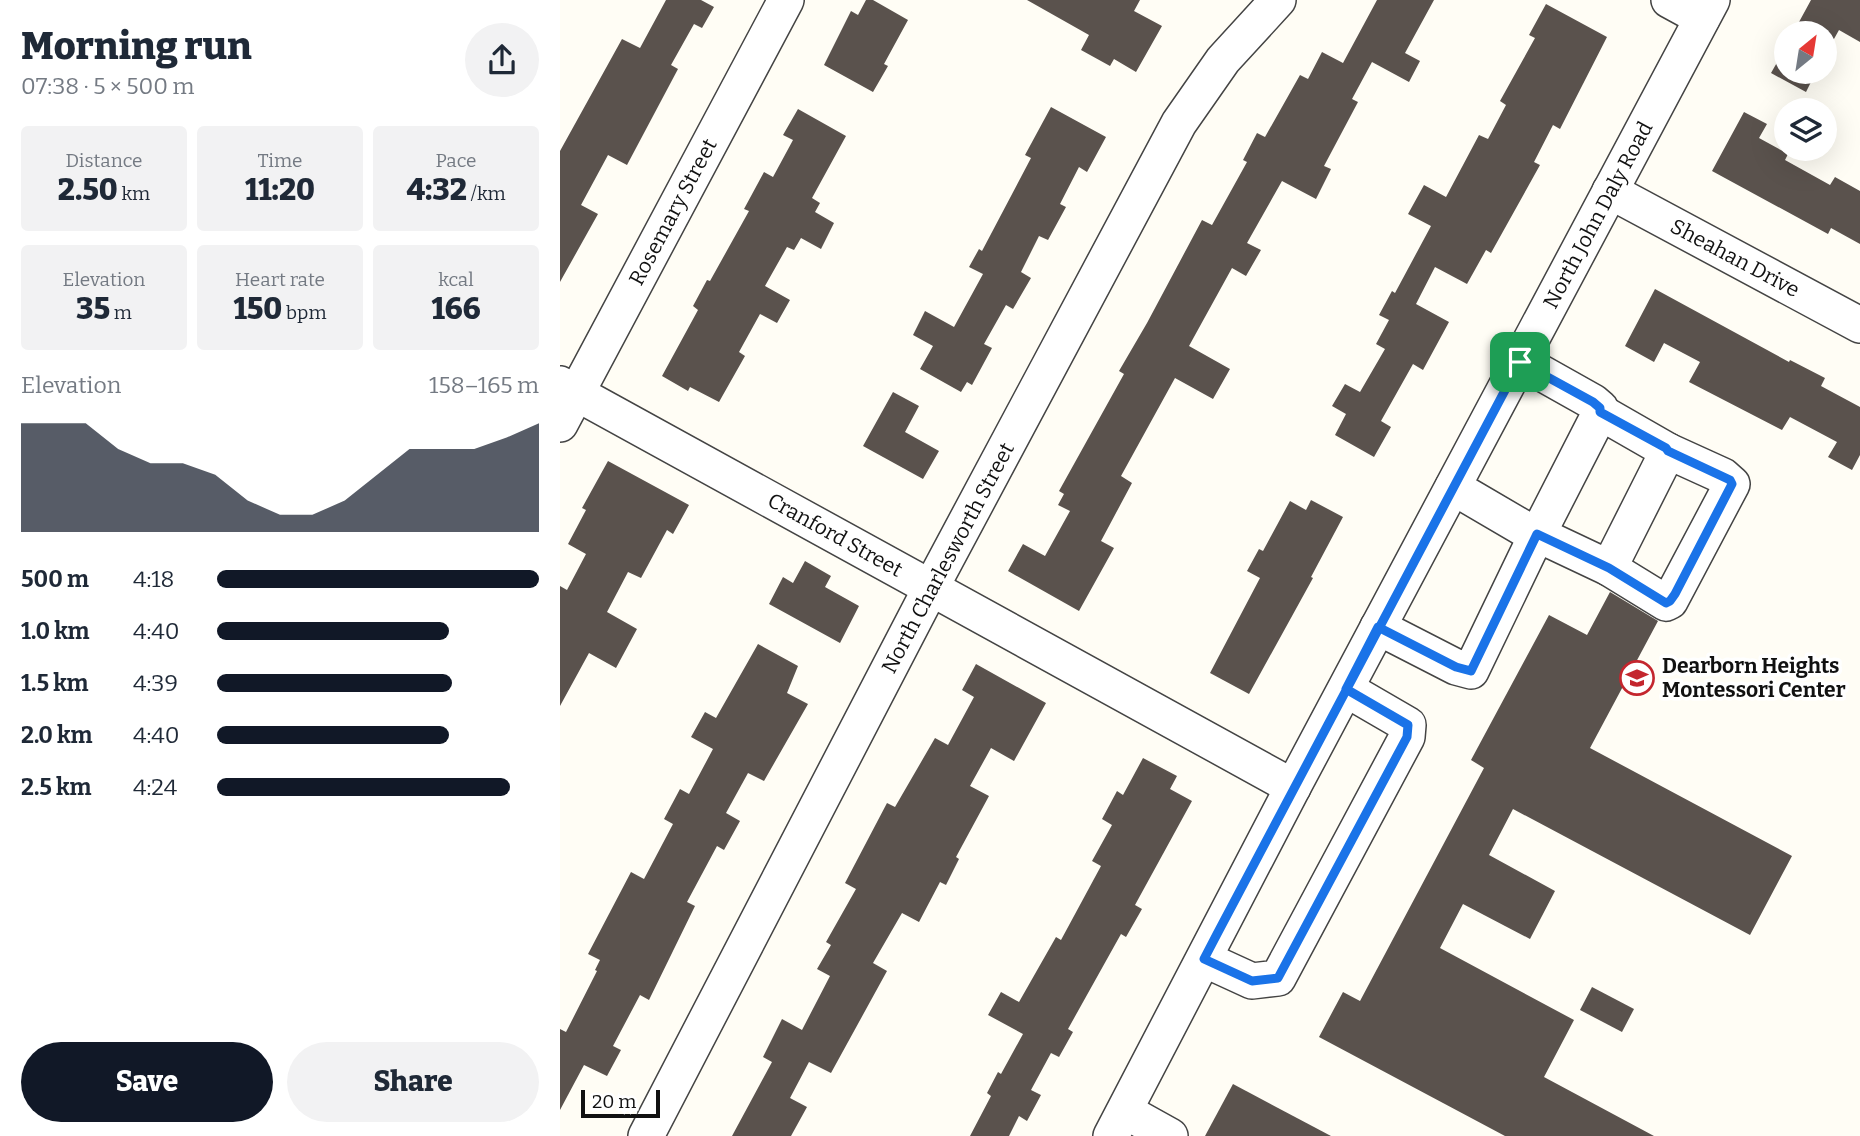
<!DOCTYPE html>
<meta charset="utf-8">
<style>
:root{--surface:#fff;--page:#f2f2f3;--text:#1f2937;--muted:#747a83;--accent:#111827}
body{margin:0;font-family:Bitter,serif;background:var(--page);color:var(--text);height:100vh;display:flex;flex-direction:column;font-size:26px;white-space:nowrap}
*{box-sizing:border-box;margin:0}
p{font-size:23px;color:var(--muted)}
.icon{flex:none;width:38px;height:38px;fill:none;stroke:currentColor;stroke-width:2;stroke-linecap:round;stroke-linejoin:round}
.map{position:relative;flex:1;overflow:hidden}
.side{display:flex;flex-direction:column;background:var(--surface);width:560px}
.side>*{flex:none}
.needle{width:46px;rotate:30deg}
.fabs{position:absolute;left:1214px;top:21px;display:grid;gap:14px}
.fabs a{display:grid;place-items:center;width:63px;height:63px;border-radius:50%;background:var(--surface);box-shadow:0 7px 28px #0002;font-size:35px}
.scale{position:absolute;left:21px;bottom:18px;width:79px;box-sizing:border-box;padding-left:7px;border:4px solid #111;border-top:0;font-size:19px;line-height:24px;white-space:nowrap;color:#111;-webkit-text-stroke:5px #fff;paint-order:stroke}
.pin{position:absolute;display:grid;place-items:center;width:60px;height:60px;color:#fff;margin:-30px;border-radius:14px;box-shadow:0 4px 10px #0006}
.round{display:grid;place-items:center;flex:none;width:74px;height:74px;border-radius:37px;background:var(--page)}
.summary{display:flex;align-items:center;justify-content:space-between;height:119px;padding:0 21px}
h1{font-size:38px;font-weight:800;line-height:52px}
.figures{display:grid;grid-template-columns:repeat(3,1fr);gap:10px;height:119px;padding:7px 21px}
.figures div{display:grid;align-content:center;border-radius:7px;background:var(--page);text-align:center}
.figures b{font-size:30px;font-weight:800}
.figures small{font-size:19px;font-weight:400}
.figures p{font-size:19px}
.chart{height:196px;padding:14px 21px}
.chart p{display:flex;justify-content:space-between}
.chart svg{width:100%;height:126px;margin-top:7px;fill:var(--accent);opacity:.7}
.action{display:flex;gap:14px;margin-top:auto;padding:14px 21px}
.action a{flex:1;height:80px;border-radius:42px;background:var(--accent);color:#fff;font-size:28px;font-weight:800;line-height:80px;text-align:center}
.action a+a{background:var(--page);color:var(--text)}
ul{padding:0 21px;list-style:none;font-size:23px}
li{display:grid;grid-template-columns:112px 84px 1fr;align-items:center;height:52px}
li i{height:18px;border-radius:9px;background:var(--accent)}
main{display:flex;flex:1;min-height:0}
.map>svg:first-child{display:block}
.building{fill:#5a524d}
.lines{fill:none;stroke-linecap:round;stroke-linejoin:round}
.minor-casing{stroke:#444;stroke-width:38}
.minor{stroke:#fff;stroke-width:35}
.route-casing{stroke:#fff;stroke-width:14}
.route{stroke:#1a73e8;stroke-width:9}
.labels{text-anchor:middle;stroke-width:7;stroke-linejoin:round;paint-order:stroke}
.street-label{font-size:21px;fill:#111;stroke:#fff}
.poi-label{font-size:21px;font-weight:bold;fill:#111;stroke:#fff;text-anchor:start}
</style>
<main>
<section class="side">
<div class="summary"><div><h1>Morning run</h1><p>07:38 · 5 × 500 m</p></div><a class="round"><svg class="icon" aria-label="share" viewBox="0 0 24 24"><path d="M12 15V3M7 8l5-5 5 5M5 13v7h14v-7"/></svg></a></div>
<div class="figures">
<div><p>Distance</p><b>2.50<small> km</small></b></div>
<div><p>Time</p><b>11:20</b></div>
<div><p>Pace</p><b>4:32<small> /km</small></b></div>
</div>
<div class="figures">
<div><p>Elevation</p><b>35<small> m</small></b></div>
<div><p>Heart rate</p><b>150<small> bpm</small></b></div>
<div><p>kcal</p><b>166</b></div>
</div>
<div class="chart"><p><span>Elevation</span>158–165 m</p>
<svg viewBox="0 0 160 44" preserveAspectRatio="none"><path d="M0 44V6L10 6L20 6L30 15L40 20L50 20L60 24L70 33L80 38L90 38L100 33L110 24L120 15L130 15L140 15L150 11L160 6V44z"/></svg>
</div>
<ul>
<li><b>500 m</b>4:18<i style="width:100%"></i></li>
<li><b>1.0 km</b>4:40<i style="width:72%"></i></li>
<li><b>1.5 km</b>4:39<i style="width:73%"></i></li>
<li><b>2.0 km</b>4:40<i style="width:72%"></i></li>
<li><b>2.5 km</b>4:24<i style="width:91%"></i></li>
</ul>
<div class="action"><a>Save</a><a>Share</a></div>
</section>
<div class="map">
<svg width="1300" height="1136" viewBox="0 0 1300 1136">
<rect width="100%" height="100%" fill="#fffdf5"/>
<g class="building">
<path d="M106,0H141L154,7L142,28L134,24L111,65L118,69L67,165L48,155L21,205L38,214L0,282V151L62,39L80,48Z"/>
<path d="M306,0H313L348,20L324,64L328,66L313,92L264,65L291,11L298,15Z"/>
<path d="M467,0H580L574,11L602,26L576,72L554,59L550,66L521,50L529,35Z"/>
<path d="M817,0H874L845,53L860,61L849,82L812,62L792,99L798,102L764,166L771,169L756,199L722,181L687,243L701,250L686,276L672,268L629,346L670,369L653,399L615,378L561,476L572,483L541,541L554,548L519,611L448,571L463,544L485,556L510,511L498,505L504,494L499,491L564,374L559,371L587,323L642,220L652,225L687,162L683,160L697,133L705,137L740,75L748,79L762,52L783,63Z"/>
<path d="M1251,0H1300V42L1279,30L1265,55V33H1233Z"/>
<path d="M986,4L1047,37L1000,129L993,125L974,162L980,165L931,253L926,250L907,284L875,267L856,304L889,322L863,370L853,364L821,421L831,427L814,457L775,435L786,414L772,406L785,384L800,392L825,349L816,344L829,320L819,315L832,291L835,293L871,226L848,214L864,185L886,197L919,135L928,139L946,105L940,101L975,38L969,35Z"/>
<path d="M1227,45V72H1256L1246,92L1211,73Z"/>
<path d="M491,107L546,137L527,172L519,167L500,204L506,207L488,240L479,236L461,272L471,278L453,309L446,305L424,344L432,348L412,385L407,382L401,392L360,369L373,346L353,335L365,311L394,327L423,274L409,267L419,249L422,251L471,158L465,155Z"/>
<path d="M238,109L286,136L252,198L260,203L255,212L274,223L261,249L241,238L234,250L227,247L205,286L230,300L217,323L200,314L179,352L185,356L159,402L130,387L128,391L102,376L138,310L133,306L147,280L150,281L189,211L184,209L204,172L213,177L233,140L223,135Z"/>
<path d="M1184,112L1207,124L1199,138L1228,154L1225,160L1270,185L1275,177L1300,191V244L1271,228L1268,234L1152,171Z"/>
<path d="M1095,289L1229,362L1230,360L1265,378L1261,386L1300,407V455L1292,470L1268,457L1277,442L1230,417L1222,430L1129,382L1140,362L1104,343L1094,362L1065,346Z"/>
<path d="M333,392L359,406L345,432L379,451L363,479L303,446Z"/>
<path d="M48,461L129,505L113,534L107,530L81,578L68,572L47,612L77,629L56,668L29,653L0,706V586L7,590L26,554L8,544L26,510L22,508Z"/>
<path d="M751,500L783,517L751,577L753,578L689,694L650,673L700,578L687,571L699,549L703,551L730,501L746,510Z"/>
<path d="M245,561L271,576L265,587L299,606L280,643L209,604L223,577L233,583Z"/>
<path d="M1050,592L1098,621L1030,748L1232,856L1190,935L953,809L929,855L995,891L970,939L903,904L880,948L1014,1020L984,1077L1094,1136H945L759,1037L783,992L800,1001L924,768L911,760L989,615L1027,635Z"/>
<path d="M198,644L238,666L227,693L248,704L204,781L188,773L166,813L180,821L164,850L157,846L127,902L135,906L89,1000L80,995L53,1046L61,1050L47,1076L24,1065L0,1110V1029L6,1032L37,971L35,970L40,960L28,954L71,872L84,879L113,824L104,819L120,789L129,794L153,749L131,737L145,712L156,718Z"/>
<path d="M416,664L486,703L454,761L431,748L410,786L429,796L396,857L399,859L386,885L380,882L359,922L342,913L313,963L327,971L271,1073L249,1062L230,1098L247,1107L231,1136H172L212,1062L203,1057L222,1019L242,1030L270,976L257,969L271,945L266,942L296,889L285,883L327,803L335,807L375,738L388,745L414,697L402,690Z"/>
<path d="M583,758L617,776L610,789L632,801L575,905L582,909L566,937L561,934L508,1029L513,1032L499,1057L491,1053L471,1090L481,1095L467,1121L459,1116L449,1136H410L431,1096L427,1093L438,1072L441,1074L463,1034L428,1015L441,992L459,1002L496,937L501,940L541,866L532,861L552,825L542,819L557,791L563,795Z"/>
<path d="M1032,987L1074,1009L1062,1032L1020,1010Z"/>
<path d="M673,1084L771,1136H645Z"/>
</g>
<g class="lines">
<g class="minor-casing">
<g id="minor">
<path d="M1109,0L1142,18"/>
<path d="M1050,191L1300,325"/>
<path d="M0,384L733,787"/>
<path d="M0,424L226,0"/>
<path d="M893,487L975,535L979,532L1040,413V408L1033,402L960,361"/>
<path d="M1049,568L1106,603L1110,601L1172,484L1163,476L1108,451"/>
<path d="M818,627L896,667L911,671L977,534L1049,568L1108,451L1040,412"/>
<path d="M644,959L692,981L718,978L847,737L848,725L786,689"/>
<path d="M565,1111L610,1136"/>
<path d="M86,1136L376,578L619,123L663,60L718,0"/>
<path d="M551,1136L733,787L1152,0"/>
</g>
</g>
<use href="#minor" class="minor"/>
</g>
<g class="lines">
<g class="route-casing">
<path id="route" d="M960,362C854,560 748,759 644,959L692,981L718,978L847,737L848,725L786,689L818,627L896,667L911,671L977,534L1049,568L1106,603L1110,601L1115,594L1172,484L1170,480L1108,451L1106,448L1040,412V408L1033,402L960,362"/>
</g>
<use href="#route" class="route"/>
</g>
<defs>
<g id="school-ring" transform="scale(1.75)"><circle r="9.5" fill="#fff" stroke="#c4262e" stroke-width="1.5"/><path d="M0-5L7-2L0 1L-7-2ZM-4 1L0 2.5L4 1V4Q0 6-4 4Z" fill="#c4262e"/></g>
</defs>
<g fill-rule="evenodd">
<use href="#school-ring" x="1077" y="678"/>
</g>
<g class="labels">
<g class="street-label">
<text transform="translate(113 212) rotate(-62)" y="7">Rosemary Street</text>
<text transform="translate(1038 215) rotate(-62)" y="7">North John Daly Road</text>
<text transform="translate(1175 258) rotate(28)" y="7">Sheahan Drive</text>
<text transform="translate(275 535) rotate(29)" y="7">Cranford Street</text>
<text transform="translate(388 558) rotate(-62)" y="7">North Charlesworth Street</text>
</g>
<g class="poi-label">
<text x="1102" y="673">Dearborn Heights<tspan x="1102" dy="24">Montessori Center</tspan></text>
</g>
</g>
</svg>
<div class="fabs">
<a><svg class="needle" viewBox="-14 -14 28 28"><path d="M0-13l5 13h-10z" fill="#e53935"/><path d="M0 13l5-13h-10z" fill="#747a83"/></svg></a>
<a><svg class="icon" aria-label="layers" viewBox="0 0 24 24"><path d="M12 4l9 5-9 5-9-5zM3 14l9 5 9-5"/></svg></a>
</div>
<div class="scale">20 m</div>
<div class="pin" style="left:960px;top:362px;background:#1e9e55"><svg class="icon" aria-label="arrive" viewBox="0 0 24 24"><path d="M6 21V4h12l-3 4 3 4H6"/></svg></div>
</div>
</main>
